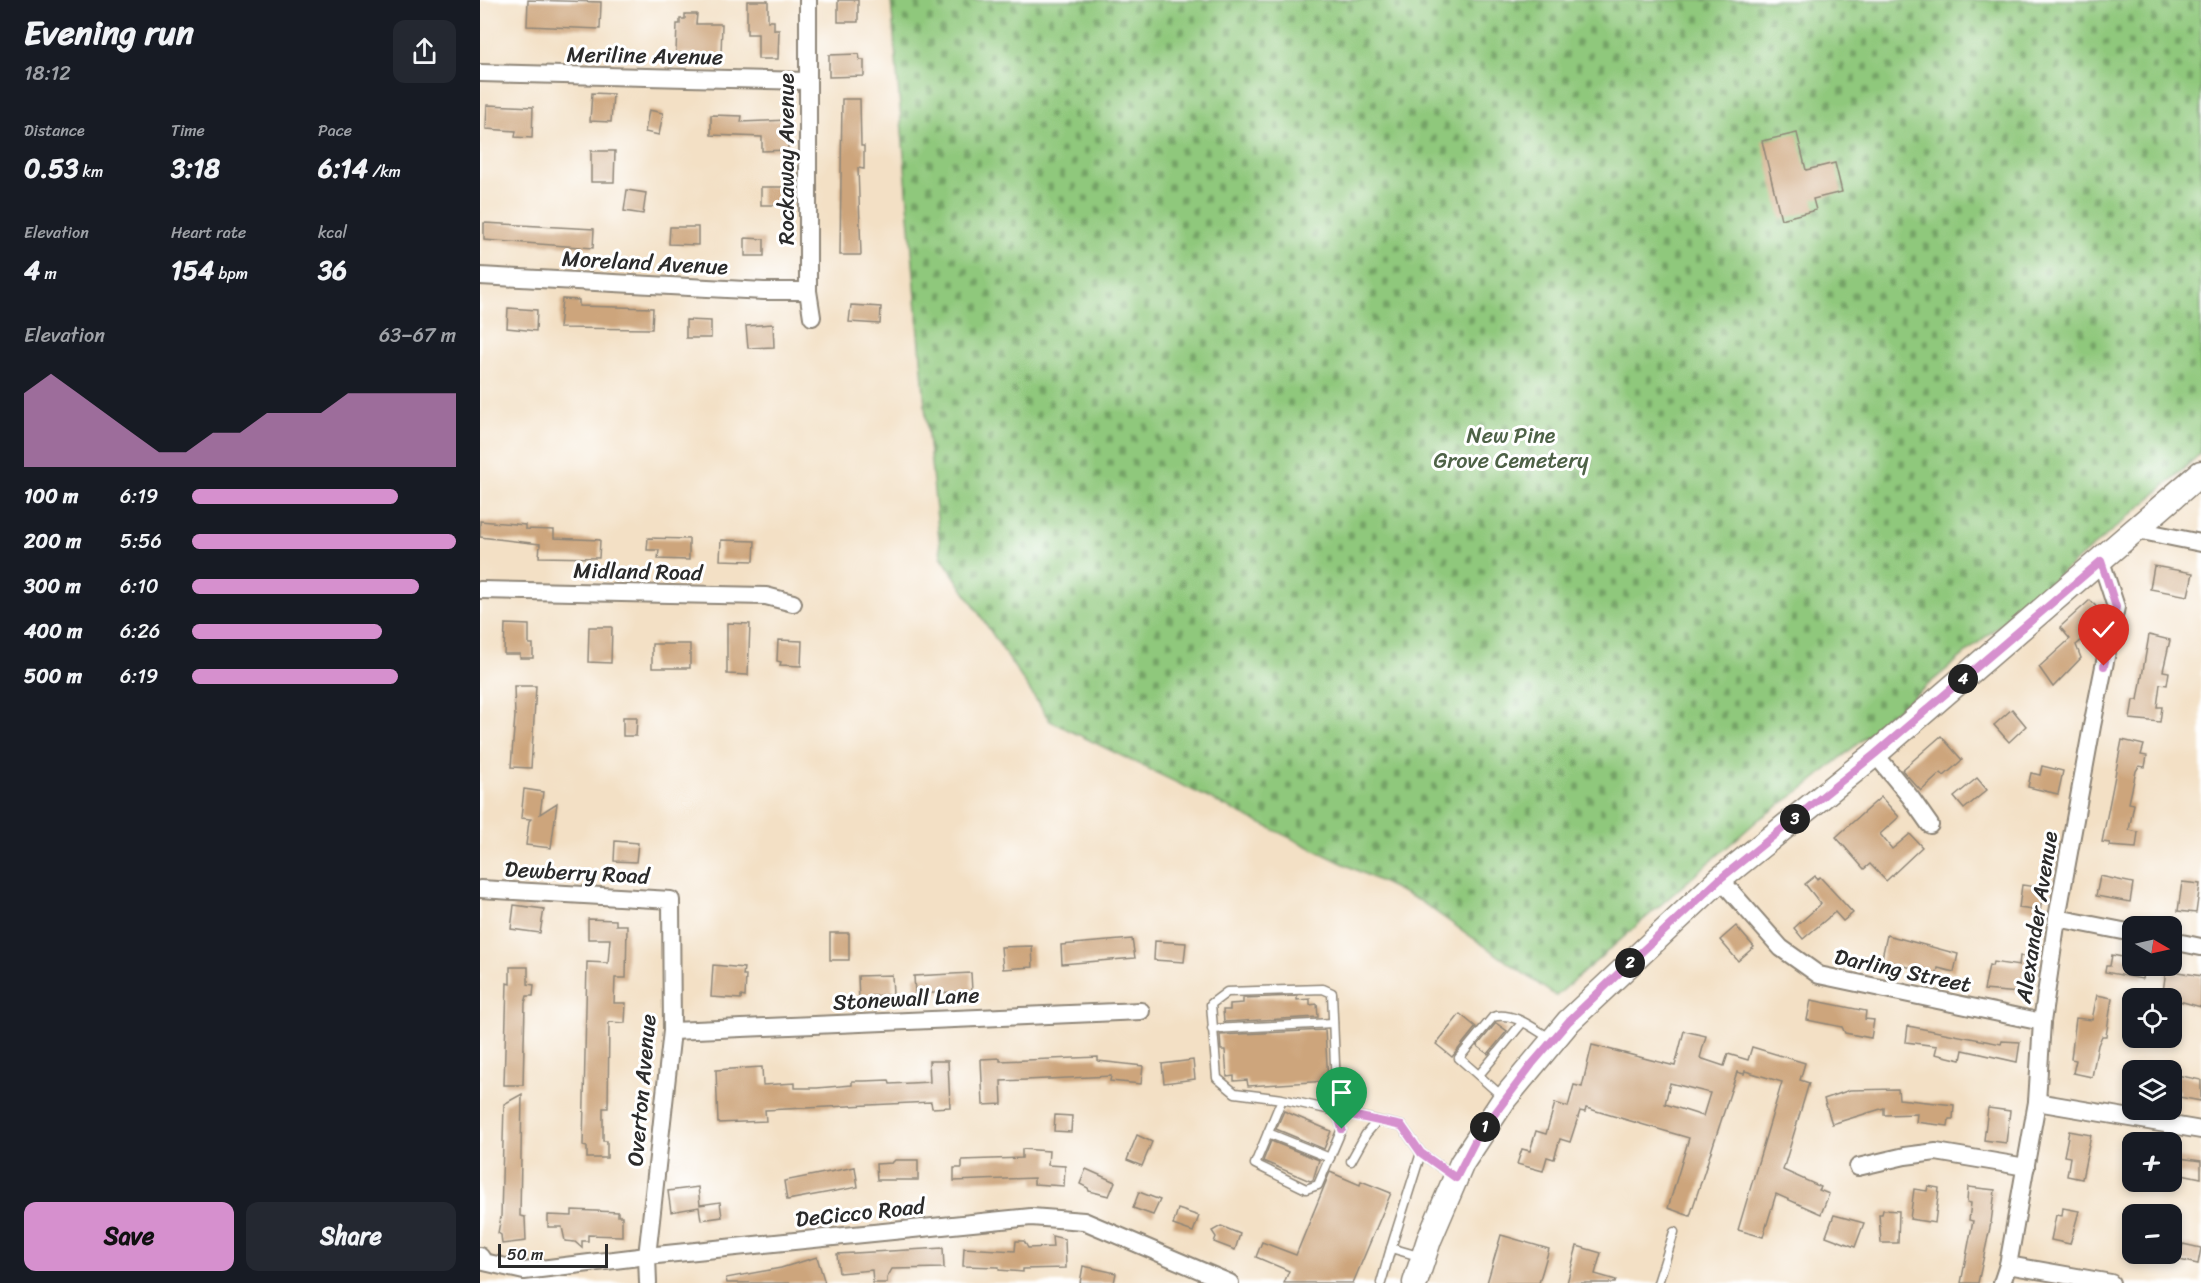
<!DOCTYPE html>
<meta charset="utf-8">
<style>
:root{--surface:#171b24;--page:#242831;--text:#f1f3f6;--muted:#9ea1a6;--accent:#d690ce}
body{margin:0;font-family:Sriracha,sans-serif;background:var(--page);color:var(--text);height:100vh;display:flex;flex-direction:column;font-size:22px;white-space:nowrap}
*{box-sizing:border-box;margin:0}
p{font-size:20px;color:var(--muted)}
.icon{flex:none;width:33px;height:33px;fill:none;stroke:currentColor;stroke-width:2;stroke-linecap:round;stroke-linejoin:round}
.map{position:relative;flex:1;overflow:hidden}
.details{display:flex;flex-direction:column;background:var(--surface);width:480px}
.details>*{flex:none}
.needle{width:39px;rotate:99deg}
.controls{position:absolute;left:1642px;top:916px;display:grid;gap:12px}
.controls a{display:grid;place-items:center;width:60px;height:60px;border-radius:12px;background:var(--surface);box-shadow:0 3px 9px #0003;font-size:30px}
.scale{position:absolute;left:18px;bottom:15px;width:110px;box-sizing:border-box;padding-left:6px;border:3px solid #2b2b2b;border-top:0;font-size:16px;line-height:21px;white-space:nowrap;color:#2b2b2b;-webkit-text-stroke:4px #fff;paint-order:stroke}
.pin{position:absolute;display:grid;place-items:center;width:51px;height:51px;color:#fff;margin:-62px -26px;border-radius:50% 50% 50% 0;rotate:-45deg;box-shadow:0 0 6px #0007}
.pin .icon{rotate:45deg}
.km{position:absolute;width:30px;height:30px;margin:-15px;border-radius:50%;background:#222;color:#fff;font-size:16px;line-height:30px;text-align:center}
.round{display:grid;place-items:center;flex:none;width:63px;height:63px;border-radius:12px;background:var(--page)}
.overview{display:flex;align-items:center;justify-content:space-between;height:102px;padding:0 24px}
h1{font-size:33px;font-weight:700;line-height:45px}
.metrics{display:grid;grid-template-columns:repeat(3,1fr);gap:9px;height:102px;padding:6px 24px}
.metrics div{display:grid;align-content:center}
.metrics b{font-size:26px;font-weight:700}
.metrics small{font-size:16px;font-weight:400}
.metrics p{font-size:16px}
.chart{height:168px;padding:12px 24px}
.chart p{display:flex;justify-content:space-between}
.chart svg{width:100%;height:108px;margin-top:6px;fill:var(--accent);opacity:.7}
.button{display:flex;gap:12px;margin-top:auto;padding:12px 24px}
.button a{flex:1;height:69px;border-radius:12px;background:var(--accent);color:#111;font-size:24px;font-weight:700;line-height:69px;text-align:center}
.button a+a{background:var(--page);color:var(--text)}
ul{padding:0 24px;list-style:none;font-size:20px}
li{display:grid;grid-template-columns:96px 72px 1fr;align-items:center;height:45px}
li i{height:15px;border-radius:8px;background:var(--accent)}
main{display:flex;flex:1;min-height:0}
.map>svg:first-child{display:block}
.cemetery{fill:url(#cemetery-stones);stroke:#5d7a54;stroke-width:1.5}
.building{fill:#cda57c;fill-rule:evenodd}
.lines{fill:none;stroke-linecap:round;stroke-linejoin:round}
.service-casing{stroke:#8f8678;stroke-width:11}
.minor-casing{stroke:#8f8678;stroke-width:20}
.secondary-casing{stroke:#8f8678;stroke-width:27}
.service{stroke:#fff;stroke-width:8}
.minor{stroke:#fff;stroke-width:16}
.secondary{stroke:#fff;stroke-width:24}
.route-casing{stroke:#fff;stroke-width:12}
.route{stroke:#d690ce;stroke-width:8}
.labels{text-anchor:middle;stroke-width:6;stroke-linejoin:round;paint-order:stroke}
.street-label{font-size:22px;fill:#2b2b2b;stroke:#fff}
.park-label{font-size:22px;fill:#4e6247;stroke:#fff}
</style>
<main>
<section class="details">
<div class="overview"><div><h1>Evening run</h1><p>18:12</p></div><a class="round"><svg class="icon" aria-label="share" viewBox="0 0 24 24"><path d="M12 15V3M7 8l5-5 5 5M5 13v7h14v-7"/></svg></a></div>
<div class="metrics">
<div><p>Distance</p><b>0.53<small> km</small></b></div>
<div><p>Time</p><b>3:18</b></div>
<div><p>Pace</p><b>6:14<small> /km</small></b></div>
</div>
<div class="metrics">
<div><p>Elevation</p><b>4<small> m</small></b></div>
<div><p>Heart rate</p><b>154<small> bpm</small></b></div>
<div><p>kcal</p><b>36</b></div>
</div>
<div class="chart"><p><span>Elevation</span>63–67 m</p>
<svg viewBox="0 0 160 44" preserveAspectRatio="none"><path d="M0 44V14L10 6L20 14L30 22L40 30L50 38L60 38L70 30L80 30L90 22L100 22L110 22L120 14L130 14L140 14L150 14L160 14V44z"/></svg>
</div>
<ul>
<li><b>100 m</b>6:19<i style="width:78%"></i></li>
<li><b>200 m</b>5:56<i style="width:100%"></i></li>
<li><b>300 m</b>6:10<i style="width:86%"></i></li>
<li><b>400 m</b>6:26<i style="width:72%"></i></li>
<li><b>500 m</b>6:19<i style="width:78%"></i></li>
</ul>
<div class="button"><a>Save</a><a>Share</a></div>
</section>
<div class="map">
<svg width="1721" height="1283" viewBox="0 0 1721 1283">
<defs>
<pattern id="cemetery-stones" width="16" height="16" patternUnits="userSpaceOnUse" patternTransform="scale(1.5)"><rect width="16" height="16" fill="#8fc87c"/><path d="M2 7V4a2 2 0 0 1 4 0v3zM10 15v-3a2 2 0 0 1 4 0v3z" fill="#75a366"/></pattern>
</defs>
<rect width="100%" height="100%" fill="#fff"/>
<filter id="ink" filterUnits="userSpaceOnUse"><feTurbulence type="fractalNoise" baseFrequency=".0167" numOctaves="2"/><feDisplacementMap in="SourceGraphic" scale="12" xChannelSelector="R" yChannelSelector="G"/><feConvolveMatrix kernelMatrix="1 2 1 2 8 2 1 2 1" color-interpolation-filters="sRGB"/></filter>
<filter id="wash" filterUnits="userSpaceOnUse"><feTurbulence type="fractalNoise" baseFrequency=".008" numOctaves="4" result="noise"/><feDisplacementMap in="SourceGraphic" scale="24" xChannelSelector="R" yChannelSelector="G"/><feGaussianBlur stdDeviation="1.35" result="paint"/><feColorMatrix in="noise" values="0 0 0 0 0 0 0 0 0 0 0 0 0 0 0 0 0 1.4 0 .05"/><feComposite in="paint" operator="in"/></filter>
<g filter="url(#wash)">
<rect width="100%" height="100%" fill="#f3e0c5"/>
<path class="cemetery" d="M411,0H1721V453L1671,498L1327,786L1278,820L1076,996L940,901L570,721L461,556L446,417Z"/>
<g id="blocks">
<g class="building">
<path d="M48,0L121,2L120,29L47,26Z"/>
<rect x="358" y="0" width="20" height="22"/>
<path d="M267,1H288V21H294V30H299L298,59H278V34H267Z"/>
<path d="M205,14H217L216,24H242L241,55L196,53L197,24H200V19H205Z"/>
<path d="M379,54L380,60H384V76L349,77V55Z"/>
<path d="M112,93L133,94L131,122L110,121Z"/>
<path d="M362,99H380L381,146H384V169L378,168L381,255H360Z"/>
<path d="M7,105L53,107L52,138L35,137L36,131L6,129Z"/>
<path d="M169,110L183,113L179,135L165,132Z"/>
<path d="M231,115L262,116L261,122L307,120L308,150L282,151V137L231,135Z"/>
<path d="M1317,133L1326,170L1355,163L1362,192L1333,199L1336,210L1301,219L1282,141Z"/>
<path d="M111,151H135L134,182H111Z"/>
<rect x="281" y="187" width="27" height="18"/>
<path d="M147,190L166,193L163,214L144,211Z"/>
<path d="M4,223L114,229L113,248L4,240Z"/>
<path d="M190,227H218V245L189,244Z"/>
<path d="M265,238L284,239V256H265Z"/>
<path d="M82,299L99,300V306L173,308L172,329L79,328Z"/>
<path d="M371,305L401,307L400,324L369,322Z"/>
<path d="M28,308L57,310L56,331L27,328Z"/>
<path d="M206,320L231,321V338H206Z"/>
<path d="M293,324L294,347L268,348L266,326Z"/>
<path d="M0,521L45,525V529L74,530V538L120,540L119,558L59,557L60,544L0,537Z"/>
<path d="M168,538L209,539V560L178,559L179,550H167Z"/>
<path d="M241,540L275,541L274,561L240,560Z"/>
<path d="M1674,566L1713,573L1708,596L1670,589Z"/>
<path d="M1610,600L1622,613L1619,626L1596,645L1601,658L1573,687L1559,667L1590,639L1580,627Z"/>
<path d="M247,623L270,624L268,675L247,674Z"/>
<path d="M25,624L49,625V644H53V658H40V654H24Z"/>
<path d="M109,627H132L131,663L108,662Z"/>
<path d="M1669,635L1690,640L1683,671L1689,672L1687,685L1680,684L1677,707H1682L1680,722L1650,719L1653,700H1658Z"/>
<path d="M298,640L322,641L321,666L300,665L301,662L297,661Z"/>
<rect x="172" y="644" width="38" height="24"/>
<path d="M34,686H56L51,768L31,767L35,716Z"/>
<path d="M1532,709L1546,726L1529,742L1514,725Z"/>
<path d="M143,717H157L156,736H143Z"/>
<path d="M1461,736L1482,760L1464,776L1461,773L1441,791L1422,770Z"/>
<path d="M1642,740L1664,745L1661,755L1667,756L1665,767L1659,766L1656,771L1649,803L1654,804L1649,830L1658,832L1656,848L1629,846L1630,843L1622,842Z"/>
<path d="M1562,766L1583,771L1578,794L1548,787L1551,773L1560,775Z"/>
<path d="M1497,778L1507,790L1484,809L1474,797Z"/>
<path d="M44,789L63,792L60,814L77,803L71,848L46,845L49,821L51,819L41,818Z"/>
<path d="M1401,797L1419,817L1400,834L1412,849L1430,834L1442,847L1406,881L1390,864L1384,869L1356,837Z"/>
<path d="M135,841L158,843L156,862L134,861Z"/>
<path d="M1335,876L1337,879L1340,877L1373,913L1363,921L1355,912L1323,939L1314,928L1341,904L1325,884Z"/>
<path d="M1620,876L1653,883L1650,902L1616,896Z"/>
<path d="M1702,882L1720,884L1716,913L1698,911Z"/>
<path d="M1542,885L1564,888L1560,911L1539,908Z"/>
<path d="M34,905L64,909L60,933L31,929Z"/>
<path d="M108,919L136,920V925H147L146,978H135L134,1003H146L145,1023L129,1022L128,1108H123V1141H127V1158H107V1147L103,1146L107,962L128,963L130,939H108Z"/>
<path d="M1256,926L1274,947L1258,961L1240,940Z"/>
<rect x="350" y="933" width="19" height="27"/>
<path d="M1407,935L1478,954L1474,972L1458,968L1456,977L1442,974L1443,970L1418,965L1417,970L1406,968L1407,963L1401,962Z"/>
<path d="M652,939L655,958L582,964L581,945Z"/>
<path d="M675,941L706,943L704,962L674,960Z"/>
<path d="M552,946L553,967L523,969L521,947Z"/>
<path d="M1632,955L1653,959V966H1665L1662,979L1625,972L1626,966H1630Z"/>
<path d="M1540,956L1558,959L1552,994L1504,990L1509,965L1512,966L1513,962L1539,966Z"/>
<path d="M233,965L264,968L263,975H266L265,997L261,996V999L231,997Z"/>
<path d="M30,967H48V984L54,985L53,996H47L45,1003L43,1085H24L27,983L30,984Z"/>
<path d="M1686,970L1721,976V1007L1692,999H1682Z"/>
<path d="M491,973L492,991L435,994L434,976Z"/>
<path d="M412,975L413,995L391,996V999L379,1000L378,976Z"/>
<path d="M1617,995L1632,998L1626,1036H1622L1618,1045L1612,1077L1593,1073L1596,1060L1591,1059L1596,1018L1612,1020Z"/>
<path d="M817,996V1000L830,999V1005L837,1004L838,1017L744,1022L743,1010H750V1004L763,1003V998Z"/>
<path d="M1331,1000L1386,1011L1385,1019L1394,1020L1391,1038L1365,1033L1362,1027L1327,1020Z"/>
<path d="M980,1014L996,1027L972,1057L956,1044Z"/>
<path d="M1016,1023L1027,1031L1008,1054L997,1046Z"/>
<path d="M1428,1026L1521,1044L1522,1041L1540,1042L1537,1062L1483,1050L1481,1060L1455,1054L1457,1046L1426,1042Z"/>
<path d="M845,1030L848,1081L768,1086L767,1080L754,1081V1076L747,1077L745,1050H741L740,1035Z"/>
<path d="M1204,1031L1226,1036L1220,1058L1244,1066L1248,1054L1268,1060L1272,1047L1325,1063L1320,1080L1329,1083L1303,1170L1341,1187L1339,1190L1349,1194L1341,1214L1296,1194L1283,1237L1258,1230L1302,1082L1265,1071L1264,1074L1257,1072L1210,1216L1188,1208L1209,1138L1106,1108L1105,1112L1100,1111L1090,1142L1080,1139L1074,1159L1067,1157L1063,1171L1037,1164L1042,1149L1050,1151L1056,1131L1066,1134L1075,1103L1088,1107L1094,1085L1102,1087L1112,1045L1195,1066ZM1190,1083L1230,1093L1223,1116L1185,1104Z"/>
<path d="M618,1057V1061L663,1066L661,1084L630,1081L631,1076L521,1081L522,1104L503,1105L501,1059L520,1058V1061Z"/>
<path d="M713,1060L715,1079L684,1083L682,1064Z"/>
<path d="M449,1061H468L470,1107L452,1108L451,1102L285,1110L286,1121L238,1123L236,1070L282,1067L283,1085L315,1083V1088H337L372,1085V1081H384L409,1080L410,1084L450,1082Z"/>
<path d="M1692,1074L1721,1080V1101L1699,1097L1700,1090L1692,1088Z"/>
<path d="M1418,1089L1419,1099L1474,1105L1473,1119H1469L1468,1126L1436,1122L1437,1114L1404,1115V1108L1352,1124L1344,1099L1370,1090Z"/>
<path d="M42,1094L40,1216L45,1217L46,1241L22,1244L21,1235L18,1233L21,1217L24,1104Z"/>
<path d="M1508,1108L1530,1111L1526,1143L1504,1140Z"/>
<path d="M804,1111L851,1131L844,1149L796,1129Z"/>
<path d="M575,1115L592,1116L591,1132L574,1131Z"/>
<path d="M1589,1131L1611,1135L1602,1179L1587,1176L1590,1157L1584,1156Z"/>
<path d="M657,1135L672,1142L662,1166L647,1160Z"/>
<path d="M791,1141L839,1160L833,1180L830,1181L783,1161Z"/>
<path d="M542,1149L569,1151L568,1165L585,1166L584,1186L554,1184V1178L474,1181V1168H482V1160L542,1158Z"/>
<path d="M1692,1157L1721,1161V1178L1692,1172Z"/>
<path d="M415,1160H438V1180H397L396,1164L412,1163Z"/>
<path d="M375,1167L378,1187L307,1200L304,1181Z"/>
<path d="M606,1169L635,1182L629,1196L609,1191L608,1188L600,1184Z"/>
<path d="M850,1172L880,1185L881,1181L911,1193L873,1283H804L809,1271L776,1257L782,1242L816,1255Z"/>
<path d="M1448,1186L1459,1188L1455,1223L1430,1219L1434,1189L1447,1191Z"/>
<path d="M218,1187L220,1205L240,1202L242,1217L221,1220L219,1207L191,1212L188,1191Z"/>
<path d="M1488,1187L1515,1190L1511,1223L1498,1283H1481L1493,1221L1489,1220L1491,1203L1487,1202Z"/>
<path d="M659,1192L680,1200L673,1215L653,1208Z"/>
<path d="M1583,1208L1599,1211L1590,1244L1571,1240L1576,1215L1582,1216Z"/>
<path d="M698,1209L719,1216L713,1232L693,1225Z"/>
<path d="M92,1210L138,1212V1216H142V1236L108,1235V1241H102V1248L95,1242L85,1241L82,1227H68V1215L92,1216Z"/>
<path d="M1403,1210L1419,1211L1418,1243H1401L1399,1214H1402Z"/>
<path d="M1354,1215L1384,1223L1375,1247L1346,1236Z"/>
<path d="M741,1226L760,1234L755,1250L734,1242L736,1237L732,1231Z"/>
<path d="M1021,1235L1069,1249L1059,1283H1007Z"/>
<path d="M572,1236L585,1239L586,1268L543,1269V1272L519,1270V1267L483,1266L484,1248L535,1251L536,1241H544L548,1248L573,1247Z"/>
<path d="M1703,1244L1721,1248L1718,1264L1699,1260Z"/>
<path d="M1097,1246L1121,1253L1115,1274L1136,1280L1135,1283H1087Z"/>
<path d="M463,1248L464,1268L412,1269L407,1278V1283H393L392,1270L359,1273L357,1254Z"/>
<path d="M337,1257L345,1283H247L246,1278L301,1268Z"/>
<path d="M603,1266L636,1273L634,1283H600Z"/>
</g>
</g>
</g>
<g filter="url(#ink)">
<use href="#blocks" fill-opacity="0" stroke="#8f8678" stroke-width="1.5"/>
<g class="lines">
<g class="service-casing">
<g id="service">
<path d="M732,1029L853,1023"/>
<path d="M999,1075L1042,1023"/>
<path d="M1024,1098L979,1058L1013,1017C1033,1011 1054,1029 1070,1038"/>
<path d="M802,1099L775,1164L826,1189L838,1185L862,1129L857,1112L852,993L843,989L747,992L731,1004L737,1078L755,1093L802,1099L922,1126L941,1153"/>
<path d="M788,1133L850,1158"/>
<path d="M871,1161L886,1134L897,1121"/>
<path d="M942,1257L911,1248L941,1153L973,1176"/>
<path d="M901,1283L911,1248"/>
<path d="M1178,1283L1194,1232"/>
</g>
</g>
<g class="minor-casing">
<g id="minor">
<path d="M328,0V291L332,317"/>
<path d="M0,73L328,81"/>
<path d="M0,276L284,291H328"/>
<path d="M1657,530L1721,543"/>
<path d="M0,590L286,596L313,603"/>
<path d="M1395,754L1431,798L1450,825"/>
<path d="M1240,879L1301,948L1339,975L1562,1022"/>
<path d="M0,889L191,900L192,1031L167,1256L168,1283"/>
<path d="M1577,918L1653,933"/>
<path d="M1692,941L1721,947"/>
<path d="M192,1031L661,1011"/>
<path d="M1557,1102L1721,1130"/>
<path d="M1378,1167L1425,1156L1456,1152L1546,1167"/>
<path d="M0,1256L4,1262L44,1271L167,1256L551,1217L604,1221L750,1283"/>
<path d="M1528,1265L1631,1283"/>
<path d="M1522,1283L1528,1265L1557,1102L1562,1022L1577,918L1612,726L1636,607L1621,561"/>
</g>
</g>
<g class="secondary-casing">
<path id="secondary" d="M935,1283L949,1240L982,1163L1025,1098L1089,1021L1240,879L1395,754L1721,473"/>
</g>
<use href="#service" class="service"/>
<use href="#minor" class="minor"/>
<use href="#secondary" class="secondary"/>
</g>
</g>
<g class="lines" filter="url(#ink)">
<g class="route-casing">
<path id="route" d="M862,1129L857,1112L922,1126L941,1153L976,1178L996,1139L1052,1064L1089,1021L1140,972L1240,879L1395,754L1621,561L1636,607L1624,666"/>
</g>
<use href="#route" class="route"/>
</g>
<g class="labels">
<g class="street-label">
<text transform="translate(165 55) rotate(1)" y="8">Meriline Avenue</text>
<text transform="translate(306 159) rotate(-90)" y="8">Rockaway Avenue</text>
<text transform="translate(165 262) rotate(3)" y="8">Moreland Avenue</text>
<text transform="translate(158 571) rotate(1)" y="8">Midland Road</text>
<text transform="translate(97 872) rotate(3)" y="8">Dewberry Road</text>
<text transform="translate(1556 917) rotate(-81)" y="8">Alexander Avenue</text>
<text transform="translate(1423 970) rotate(12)" y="8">Darling Street</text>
<text transform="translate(426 998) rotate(-3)" y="8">Stonewall Lane</text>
<text transform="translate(161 1090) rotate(-85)" y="8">Overton Avenue</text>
<text transform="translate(380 1212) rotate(-6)" y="8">DeCicco Road</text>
</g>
<g class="park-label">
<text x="1031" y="443">New Pine<tspan x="1031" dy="25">Grove Cemetery</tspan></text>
</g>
</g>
</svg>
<div class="controls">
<a><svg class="needle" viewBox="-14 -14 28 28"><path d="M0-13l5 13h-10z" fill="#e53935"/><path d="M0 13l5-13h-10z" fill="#9ea1a6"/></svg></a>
<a><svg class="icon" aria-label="locate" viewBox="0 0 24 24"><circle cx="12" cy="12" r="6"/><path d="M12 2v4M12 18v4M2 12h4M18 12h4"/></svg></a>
<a><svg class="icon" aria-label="layers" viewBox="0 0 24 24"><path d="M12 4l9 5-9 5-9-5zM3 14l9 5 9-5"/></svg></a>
<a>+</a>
<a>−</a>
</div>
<div class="scale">50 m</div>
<div class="pin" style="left:862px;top:1129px;background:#1e9e55"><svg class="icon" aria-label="arrive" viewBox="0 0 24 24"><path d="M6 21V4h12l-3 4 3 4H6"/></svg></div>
<div class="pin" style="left:1624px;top:666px;background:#d93025"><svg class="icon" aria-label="check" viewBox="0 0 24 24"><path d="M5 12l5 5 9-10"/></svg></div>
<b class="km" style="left:1005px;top:1127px">1</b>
<b class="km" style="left:1150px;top:963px">2</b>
<b class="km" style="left:1315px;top:819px">3</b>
<b class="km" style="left:1483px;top:679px">4</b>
</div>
</main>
